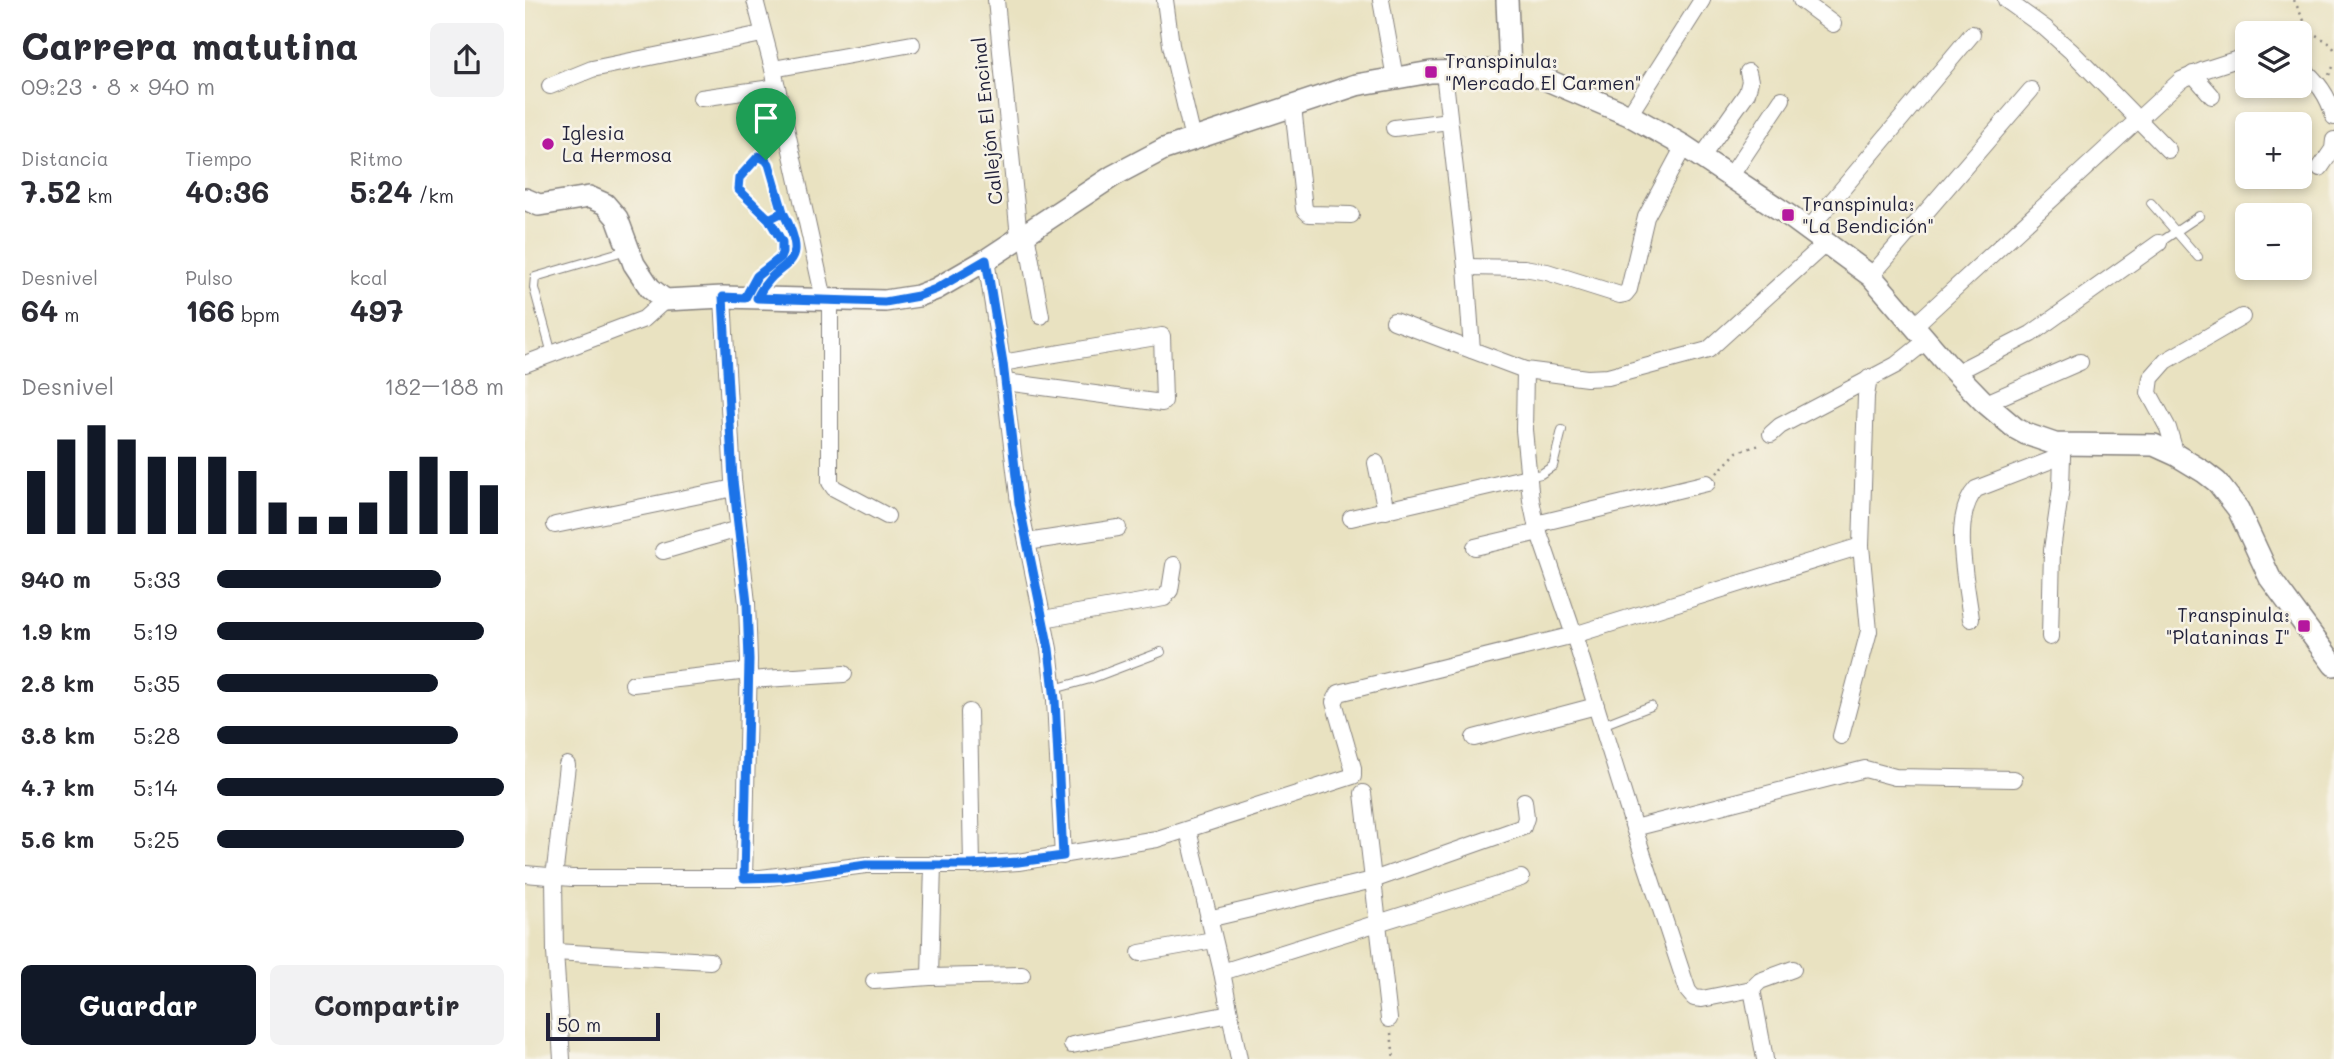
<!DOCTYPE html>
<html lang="es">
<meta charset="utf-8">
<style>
:root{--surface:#fff;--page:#f2f2f3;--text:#2b2b33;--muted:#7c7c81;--accent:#111827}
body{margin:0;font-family:Mali,sans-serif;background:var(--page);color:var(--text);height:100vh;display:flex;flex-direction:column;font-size:26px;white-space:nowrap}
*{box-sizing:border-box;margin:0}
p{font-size:23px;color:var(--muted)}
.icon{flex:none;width:38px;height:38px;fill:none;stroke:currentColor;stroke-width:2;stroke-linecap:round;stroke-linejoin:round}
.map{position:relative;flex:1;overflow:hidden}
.details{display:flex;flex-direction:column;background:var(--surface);width:525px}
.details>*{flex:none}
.fabs{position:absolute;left:1710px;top:21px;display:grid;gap:14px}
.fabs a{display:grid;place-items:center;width:77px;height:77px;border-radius:10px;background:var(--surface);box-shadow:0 4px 10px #0003;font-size:35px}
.scale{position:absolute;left:21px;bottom:18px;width:114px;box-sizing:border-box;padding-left:7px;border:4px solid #22223b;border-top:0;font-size:19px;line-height:24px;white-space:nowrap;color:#22223b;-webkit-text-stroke:5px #f7f3e8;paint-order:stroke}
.pin{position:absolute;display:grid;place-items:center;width:60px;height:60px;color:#fff;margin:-72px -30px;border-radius:50% 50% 50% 0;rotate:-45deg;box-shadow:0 0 7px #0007}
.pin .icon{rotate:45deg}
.round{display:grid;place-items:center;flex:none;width:74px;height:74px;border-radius:10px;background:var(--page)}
.head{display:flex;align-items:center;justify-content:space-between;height:119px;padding:0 21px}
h1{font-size:38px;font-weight:800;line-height:52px}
.metrics{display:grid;grid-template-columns:repeat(3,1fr);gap:10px;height:119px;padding:7px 21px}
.metrics div{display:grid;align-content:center}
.metrics b{font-size:30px;font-weight:800}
.metrics small{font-size:19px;font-weight:400}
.metrics p{font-size:19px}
.chart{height:196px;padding:14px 21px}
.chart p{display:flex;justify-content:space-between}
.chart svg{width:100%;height:126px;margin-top:7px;stroke:var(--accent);stroke-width:6}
.primary-button{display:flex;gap:14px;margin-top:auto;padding:14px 21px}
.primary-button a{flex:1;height:80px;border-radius:10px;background:var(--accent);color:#fff;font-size:28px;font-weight:800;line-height:80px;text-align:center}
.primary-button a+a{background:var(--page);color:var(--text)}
ul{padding:0 21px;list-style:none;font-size:23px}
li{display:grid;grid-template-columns:112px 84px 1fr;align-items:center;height:52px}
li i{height:18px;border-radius:9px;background:var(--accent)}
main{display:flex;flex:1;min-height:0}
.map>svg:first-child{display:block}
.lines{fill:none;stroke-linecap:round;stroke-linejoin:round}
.service-casing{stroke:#86827e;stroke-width:10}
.minor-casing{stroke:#86827e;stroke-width:18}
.tertiary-casing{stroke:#86827e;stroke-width:24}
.path{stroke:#86827e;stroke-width:2.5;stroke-dasharray:2 5;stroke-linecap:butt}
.service{stroke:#fff;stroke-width:8}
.minor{stroke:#fff;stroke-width:16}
.tertiary{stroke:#fff;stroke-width:21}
.route-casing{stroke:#fff;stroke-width:14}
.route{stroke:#1a73e8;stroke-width:9}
.poi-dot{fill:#b5179e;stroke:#f7f3e8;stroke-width:2.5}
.labels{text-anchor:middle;stroke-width:5;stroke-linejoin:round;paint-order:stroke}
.poi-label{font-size:19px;fill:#22223b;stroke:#f7f3e8;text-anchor:start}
.street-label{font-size:19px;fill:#22223b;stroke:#f7f3e8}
</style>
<main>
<section class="details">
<div class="head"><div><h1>Carrera matutina</h1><p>09:23 · 8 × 940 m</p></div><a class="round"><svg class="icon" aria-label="share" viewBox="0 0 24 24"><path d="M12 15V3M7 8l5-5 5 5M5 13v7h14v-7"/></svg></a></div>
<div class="metrics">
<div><p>Distancia</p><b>7.52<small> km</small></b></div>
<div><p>Tiempo</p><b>40:36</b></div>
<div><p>Ritmo</p><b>5:24<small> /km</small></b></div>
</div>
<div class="metrics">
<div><p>Desnivel</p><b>64<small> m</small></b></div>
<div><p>Pulso</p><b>166<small> bpm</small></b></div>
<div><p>kcal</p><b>497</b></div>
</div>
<div class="chart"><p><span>Desnivel</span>182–188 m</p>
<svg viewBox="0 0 160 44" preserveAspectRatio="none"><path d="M5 44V22M15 44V11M25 44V6M35 44V11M45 44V17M55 44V17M65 44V17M75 44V22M85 44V33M95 44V38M105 44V38M115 44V33M125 44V22M135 44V17M145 44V22M155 44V27"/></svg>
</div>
<ul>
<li><b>940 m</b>5:33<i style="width:78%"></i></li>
<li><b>1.9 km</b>5:19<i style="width:93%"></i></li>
<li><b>2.8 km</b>5:35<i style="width:77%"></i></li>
<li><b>3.8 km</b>5:28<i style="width:84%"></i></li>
<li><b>4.7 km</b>5:14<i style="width:100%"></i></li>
<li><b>5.6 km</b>5:25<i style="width:86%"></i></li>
</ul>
<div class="primary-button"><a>Guardar</a><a>Compartir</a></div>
</section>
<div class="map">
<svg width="1809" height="1059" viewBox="0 0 1809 1059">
<rect width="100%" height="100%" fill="#f7f3e8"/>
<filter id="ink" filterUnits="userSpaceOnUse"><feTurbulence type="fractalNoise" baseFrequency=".0143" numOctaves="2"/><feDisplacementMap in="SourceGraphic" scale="14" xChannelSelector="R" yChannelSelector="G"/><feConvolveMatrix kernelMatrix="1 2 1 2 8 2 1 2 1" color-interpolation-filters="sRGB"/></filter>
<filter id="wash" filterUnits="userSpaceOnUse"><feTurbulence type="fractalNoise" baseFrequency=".00686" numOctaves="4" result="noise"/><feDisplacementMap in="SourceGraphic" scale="28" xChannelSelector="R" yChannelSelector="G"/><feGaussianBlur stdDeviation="1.57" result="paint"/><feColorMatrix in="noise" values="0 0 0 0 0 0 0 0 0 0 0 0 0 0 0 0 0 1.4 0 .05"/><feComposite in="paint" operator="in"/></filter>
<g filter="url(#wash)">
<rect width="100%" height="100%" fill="#e9e2c1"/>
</g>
<g filter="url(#ink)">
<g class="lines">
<g class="service-casing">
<g id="service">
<path d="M1626,203L1673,257"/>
<path d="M1634,243L1674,216"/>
<path d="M221,295L232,276L255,258L258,248L248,224L213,189L214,178L234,156L244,164L258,212L269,236L271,249L263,264L240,282L233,295"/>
<path d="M27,354L9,288L10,277L102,250"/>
<path d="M1003,477L1016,474L1028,466L1037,430"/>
<path d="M529,689L565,679L636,652"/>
<path d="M1077,725L1126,706"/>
</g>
</g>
<g class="minor-casing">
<g id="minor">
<path d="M230,0L248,69L299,299"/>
<path d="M471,0L494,237"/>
<path d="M640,0L646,45L668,139"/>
<path d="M856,0L870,78"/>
<path d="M1276,0L1308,24"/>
<path d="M1481,0L1520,28L1547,52L1643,150"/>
<path d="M1774,66C1791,79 1804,97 1809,117"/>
<path d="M248,69L387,44"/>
<path d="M919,72L941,267L947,350"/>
<path d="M1668,74L1687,96"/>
<path d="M25,86L67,69L237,34"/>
<path d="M176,98L252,87"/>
<path d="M768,106L779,209L784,214L826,215"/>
<path d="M1104,115L1177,0"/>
<path d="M869,128L924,121"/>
<path d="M1176,158L1222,93L1225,81L1223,72"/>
<path d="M1795,168L1808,149L1809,140"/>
<path d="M1205,177L1257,99"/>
<path d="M1283,230L1447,34"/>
<path d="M501,233L516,316"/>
<path d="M461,260L477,363L494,503L524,649L530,700L538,856"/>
<path d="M941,267L999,268L1022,272L1095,295L1100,294L1104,289L1121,217L1159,146"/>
<path d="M1346,276L1506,90"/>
<path d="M198,297L208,480L222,603L224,660L219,878"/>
<path d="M305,300V482L309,488L362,516"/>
<path d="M869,321L1000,370L1062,378L1083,377L1183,350L1301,243"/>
<path d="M1389,326L1656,80L1679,70L1722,56"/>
<path d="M477,363L637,336L639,401L637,403L480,382"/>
<path d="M0,364L119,319L140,300"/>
<path d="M1000,370L999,430L1006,500L1011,524L1049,635L1109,828L1163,991L1169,998L1177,999L1227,989L1235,981L1268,969"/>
<path d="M1430,373L1506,334L1634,243"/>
<path d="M1461,403L1555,362"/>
<path d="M1246,434L1255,426L1371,365L1401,341"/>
<path d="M1651,455L1643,428L1624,393L1626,378L1641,361L1717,317"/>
<path d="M851,463L861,511"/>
<path d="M826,518L1003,477"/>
<path d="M1011,524L1182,483"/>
<path d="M30,525L209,488"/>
<path d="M502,542L593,528"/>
<path d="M950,547L1014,532"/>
<path d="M138,551L213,529"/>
<path d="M518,619L639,598L645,590L649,565"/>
<path d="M1446,619C1442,585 1425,517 1451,489L1537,456L1536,444"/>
<path d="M1525,637L1527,550L1536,488L1537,456"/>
<path d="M223,680L319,674"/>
<path d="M108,684L224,671"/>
<path d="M444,712L447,865"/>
<path d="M1316,736L1344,631L1336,546L1341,396L1344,378"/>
<path d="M949,738L1071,706"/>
<path d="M838,793L864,1019"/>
<path d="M1109,828L1340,769L1370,777L1489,779"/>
<path d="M663,830L697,972L714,1059"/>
<path d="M408,864L405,977L497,975"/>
<path d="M0,874L47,878H236L341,865H447L493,862L632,839L828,776V768L809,702L814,693L1049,635L1336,546"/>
<path d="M683,919L848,880L998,827L1001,818L999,801"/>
<path d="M30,952L185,961"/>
<path d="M615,953L688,940"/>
<path d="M697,972L996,878"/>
<path d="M349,981L405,977"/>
<path d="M1227,989L1240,1059"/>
<path d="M547,1045L705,1014"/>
<path d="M37,1059L30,952L29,878L42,765"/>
</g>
</g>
<g class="tertiary-casing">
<g id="tertiary">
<path d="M982,0L985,70"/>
<path d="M0,199L14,205L64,197L80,204L92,218L109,264L125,288L140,300L198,297L360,301L393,296L411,289L461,260L588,176L639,149L831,85L906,72L985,70L1008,74L1104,115L1159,146L1263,215L1346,276L1421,363L1458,401L1490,428L1501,434L1530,444L1629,445L1651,455L1679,472L1692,482L1713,509L1745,578L1809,665"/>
</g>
</g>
<g class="path">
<path d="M1769,0C1774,10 1779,23 1786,31C1794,39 1803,39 1809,49"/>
<path d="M1804,75L1809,65"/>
<path d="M1192,473L1212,452L1235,445"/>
<path d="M866,1033L869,1059"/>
</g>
<use href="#service" class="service"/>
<use href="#minor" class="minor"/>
<use href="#tertiary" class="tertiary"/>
</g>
</g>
<g class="lines" filter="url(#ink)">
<g class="route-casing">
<path id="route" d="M241,160L244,164L258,212L244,219L257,242V253L255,258L232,276L220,298L198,297L208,480L222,603L224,660L219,878L257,877L341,865H447L493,862L538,856L530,700L524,649L494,503L478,363L461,260L411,289L393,296L360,302L232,298C253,254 289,274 258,212L244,219L213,189L214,178L232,158L234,156L241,160"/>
</g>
<use href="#route" class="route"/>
</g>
<g class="poi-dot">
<rect x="899" y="65" width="14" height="14" rx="3.5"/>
<circle cx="23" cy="144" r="7"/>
<rect x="1256" y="208" width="14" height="14" rx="3.5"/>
<rect x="1772" y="619" width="14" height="14" rx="3.5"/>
</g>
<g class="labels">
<g class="poi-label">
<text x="920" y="68">Transpinula:<tspan x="920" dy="22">"Mercado El Carmen"</tspan></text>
<text x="37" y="140">Iglesia<tspan x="37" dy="22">La Hermosa</tspan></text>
<text x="1277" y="211">Transpinula:<tspan x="1277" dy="22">"La Bendición"</tspan></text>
<text x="1765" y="622" text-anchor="end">Transpinula:<tspan x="1765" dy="22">"Plataninas I"</tspan></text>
</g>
<g class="street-label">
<text transform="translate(462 121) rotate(-96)" y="7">Callejón El Encinal</text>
</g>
</g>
</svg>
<div class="fabs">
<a><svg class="icon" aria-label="layers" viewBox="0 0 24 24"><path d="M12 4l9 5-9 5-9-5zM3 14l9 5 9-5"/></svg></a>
<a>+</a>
<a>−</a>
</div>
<div class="scale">50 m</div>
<div class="pin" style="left:241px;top:160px;background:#1e9e55"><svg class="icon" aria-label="arrive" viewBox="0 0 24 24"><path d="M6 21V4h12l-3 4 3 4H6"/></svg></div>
</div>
</main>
